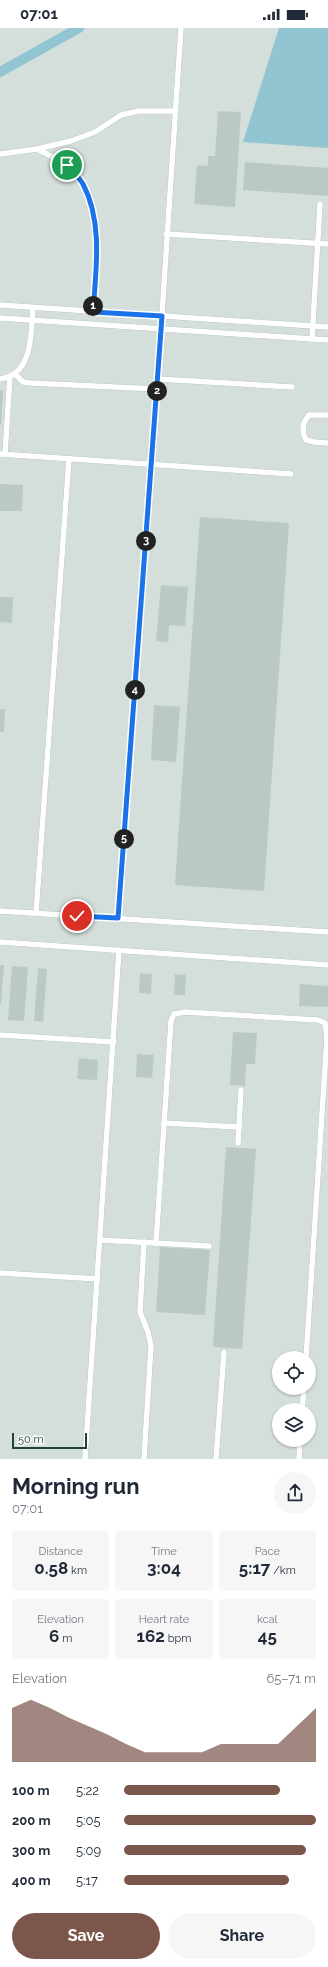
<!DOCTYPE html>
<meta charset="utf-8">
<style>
:root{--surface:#fff;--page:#f6f6f7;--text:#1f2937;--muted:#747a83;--accent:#7c554b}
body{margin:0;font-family:Raleway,sans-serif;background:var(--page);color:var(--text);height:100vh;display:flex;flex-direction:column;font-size:15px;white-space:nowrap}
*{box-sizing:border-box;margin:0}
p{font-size:13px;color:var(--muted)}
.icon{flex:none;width:22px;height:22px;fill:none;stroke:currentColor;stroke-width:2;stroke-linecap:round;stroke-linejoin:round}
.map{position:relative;height:1431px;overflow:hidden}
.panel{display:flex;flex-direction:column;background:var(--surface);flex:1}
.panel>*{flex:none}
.buttons{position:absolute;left:272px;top:1323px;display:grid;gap:8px}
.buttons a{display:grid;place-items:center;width:44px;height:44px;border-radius:50%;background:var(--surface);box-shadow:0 1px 3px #0004;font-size:20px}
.scale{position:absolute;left:12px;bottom:10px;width:75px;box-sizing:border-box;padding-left:4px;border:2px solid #25403a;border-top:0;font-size:11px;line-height:14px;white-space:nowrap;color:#25403a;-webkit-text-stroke:3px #f7fbf9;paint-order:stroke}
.pin{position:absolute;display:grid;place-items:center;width:34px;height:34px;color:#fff;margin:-17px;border:2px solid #fff;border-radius:50%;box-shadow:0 1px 4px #0007}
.km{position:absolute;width:20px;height:20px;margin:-10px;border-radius:50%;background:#222;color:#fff;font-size:11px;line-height:20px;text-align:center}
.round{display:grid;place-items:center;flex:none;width:42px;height:42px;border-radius:21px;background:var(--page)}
.headline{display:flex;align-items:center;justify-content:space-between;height:68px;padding:0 12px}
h1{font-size:22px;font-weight:700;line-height:30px}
.metrics{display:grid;grid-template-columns:repeat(3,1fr);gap:6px;height:68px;padding:4px 12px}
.metrics div{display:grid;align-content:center;border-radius:4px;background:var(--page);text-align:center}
.metrics b{font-size:17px;font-weight:700}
.metrics small{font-size:11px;font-weight:400}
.metrics p{font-size:11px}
.chart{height:112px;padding:8px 12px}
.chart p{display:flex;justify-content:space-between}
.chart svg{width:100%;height:72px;margin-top:4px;fill:var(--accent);opacity:.7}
.cta{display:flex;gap:8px;margin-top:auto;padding:8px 12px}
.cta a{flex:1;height:46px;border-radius:24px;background:var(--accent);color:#fff;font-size:16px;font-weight:700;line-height:46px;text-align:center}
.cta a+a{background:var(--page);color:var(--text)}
ul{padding:0 12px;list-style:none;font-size:13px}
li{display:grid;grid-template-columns:64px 48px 1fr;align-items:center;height:30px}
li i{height:10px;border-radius:5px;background:var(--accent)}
.status{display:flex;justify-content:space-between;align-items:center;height:28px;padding:0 20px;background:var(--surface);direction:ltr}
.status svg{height:11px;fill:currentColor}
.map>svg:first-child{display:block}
.built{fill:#d4deda;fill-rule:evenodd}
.water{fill:#90c5d1}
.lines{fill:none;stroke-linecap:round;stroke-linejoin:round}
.canal{stroke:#90c5d1;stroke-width:10}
.building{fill:#bbc9c4}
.service-casing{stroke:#a8b6b2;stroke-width:6}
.service{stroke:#fff;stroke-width:5.5}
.route-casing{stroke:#fff;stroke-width:8}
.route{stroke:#1a73e8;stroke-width:5}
</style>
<div class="status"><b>07:01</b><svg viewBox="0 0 49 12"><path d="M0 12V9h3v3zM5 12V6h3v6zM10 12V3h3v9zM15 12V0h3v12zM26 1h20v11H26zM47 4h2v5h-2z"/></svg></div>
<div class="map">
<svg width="328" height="1431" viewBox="0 0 328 1431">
<rect width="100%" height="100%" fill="#e6eeeb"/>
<path class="built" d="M0,0H328V1431H0ZM279,1330H309V1360H279ZM279,1382H309V1412H279Z"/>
<path class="water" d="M279,0H328V120L243,114Z"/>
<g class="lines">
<path class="canal" d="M0,44L79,0"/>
</g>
<g class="building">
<path d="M218,83L241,84L235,179L194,176L197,137L208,138V128H215Z"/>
<path d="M245,134L328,140V168L243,162Z"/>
<path d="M0,362H3L1,397H0Z"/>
<path d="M0,456L23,457L22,483H0Z"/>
<path d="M200,489L289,495L264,863L175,857Z"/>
<path d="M161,557L188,559L185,598L169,597L168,614L156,613Z"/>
<path d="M0,569H13L12,595L0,594Z"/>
<path d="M154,677L180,679L176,734L151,732Z"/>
<path d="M0,681H5L4,704H0Z"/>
<path d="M0,937H4L1,976H0Z"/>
<path d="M12,938L28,939L24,993L8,992Z"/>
<path d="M38,940L47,941L43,994L34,993Z"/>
<path d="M140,945L152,946L151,966L139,965Z"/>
<path d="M175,946L186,947L185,967H174Z"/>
<path d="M300,956L328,958V979L299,978Z"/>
<path d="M233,1004L257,1005L255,1036H246L245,1058L230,1057Z"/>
<path d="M137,1026L154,1027L152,1050L136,1049Z"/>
<path d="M79,1030L98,1032L97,1052L77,1051Z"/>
<path d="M226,1119L256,1121L242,1321L213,1319Z"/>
<path d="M160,1219L210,1222L205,1287L156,1284Z"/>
</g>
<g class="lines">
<g class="service-casing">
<g id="service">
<path d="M37,121C46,126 57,130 66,137C107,166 96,241 93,284"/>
<path d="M0,126L37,121L71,113L95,104L121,87L139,83H175"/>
<path d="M166,206L328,216"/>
<path d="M0,277L328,299"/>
<path d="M0,290L328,312"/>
<path d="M312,311L320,176"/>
<path d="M15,346L23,354L30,355L157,361"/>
<path d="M0,351C33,347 31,305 33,280"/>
<path d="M158,351L292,359"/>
<path d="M328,387H309C303,394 301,403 306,412L314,414L328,415"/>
<path d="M0,426L291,446"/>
<path d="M5,426L10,348"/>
<path d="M0,883L328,904"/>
<path d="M36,885L69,431"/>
<path d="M118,890L152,437L181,0"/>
<path d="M0,914L328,937"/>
<path d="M0,1007L114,1014"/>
<path d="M164,1095L239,1099"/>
<path d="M238,1115L241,1062"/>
<path d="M100,1212L209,1218"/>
<path d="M156,1215L171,993L174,986L185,984L318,992L325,995L327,1009L306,1330"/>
<path d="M0,1245L98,1251"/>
<path d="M302,1382L304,1360"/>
<path d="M85,1431L119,922"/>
<path d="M144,1431L151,1318L148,1304L140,1284L144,1214"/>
<path d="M216,1431L224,1324"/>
<path d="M299,1431L300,1412"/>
</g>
</g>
<use href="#service" class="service"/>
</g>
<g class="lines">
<g class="route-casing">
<path id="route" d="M67,137C72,143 79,149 83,156C103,194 96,242 93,284L162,288L118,890L77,888"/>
</g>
<use href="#route" class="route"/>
</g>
</svg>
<div class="buttons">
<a><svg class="icon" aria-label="locate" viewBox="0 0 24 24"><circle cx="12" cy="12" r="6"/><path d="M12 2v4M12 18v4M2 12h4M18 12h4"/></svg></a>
<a><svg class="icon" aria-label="layers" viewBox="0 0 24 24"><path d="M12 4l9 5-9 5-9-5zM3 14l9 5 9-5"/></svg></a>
</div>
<div class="scale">50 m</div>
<div class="pin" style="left:67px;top:137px;background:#1e9e55"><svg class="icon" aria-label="arrive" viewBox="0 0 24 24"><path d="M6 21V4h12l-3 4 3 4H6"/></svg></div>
<div class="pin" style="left:77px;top:888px;background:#d93025"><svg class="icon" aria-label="check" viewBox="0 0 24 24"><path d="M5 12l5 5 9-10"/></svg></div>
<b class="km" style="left:93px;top:278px">1</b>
<b class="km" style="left:157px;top:363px">2</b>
<b class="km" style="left:146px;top:513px">3</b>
<b class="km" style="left:135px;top:662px">4</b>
<b class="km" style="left:124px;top:811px">5</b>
</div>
<section class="panel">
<div class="headline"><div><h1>Morning run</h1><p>07:01</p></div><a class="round"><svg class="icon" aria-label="share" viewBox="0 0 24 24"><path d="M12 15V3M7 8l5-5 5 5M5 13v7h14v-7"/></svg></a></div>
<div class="metrics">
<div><p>Distance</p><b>0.58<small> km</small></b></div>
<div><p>Time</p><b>3:04</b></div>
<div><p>Pace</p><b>5:17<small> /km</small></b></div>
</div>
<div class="metrics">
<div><p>Elevation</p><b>6<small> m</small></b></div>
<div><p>Heart rate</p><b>162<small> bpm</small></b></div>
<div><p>kcal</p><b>45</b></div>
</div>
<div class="chart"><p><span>Elevation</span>65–71 m</p>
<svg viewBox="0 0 160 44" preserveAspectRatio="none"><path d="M0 44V11L10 6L20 11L30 17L40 22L50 27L60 33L70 38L80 38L90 38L100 38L110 33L120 33L130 33L140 33L150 22L160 11V44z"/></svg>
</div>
<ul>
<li><b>100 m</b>5:22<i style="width:81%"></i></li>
<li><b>200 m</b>5:05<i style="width:100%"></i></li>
<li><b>300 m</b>5:09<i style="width:95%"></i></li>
<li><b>400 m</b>5:17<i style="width:86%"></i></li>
</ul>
<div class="cta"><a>Save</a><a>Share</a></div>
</section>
